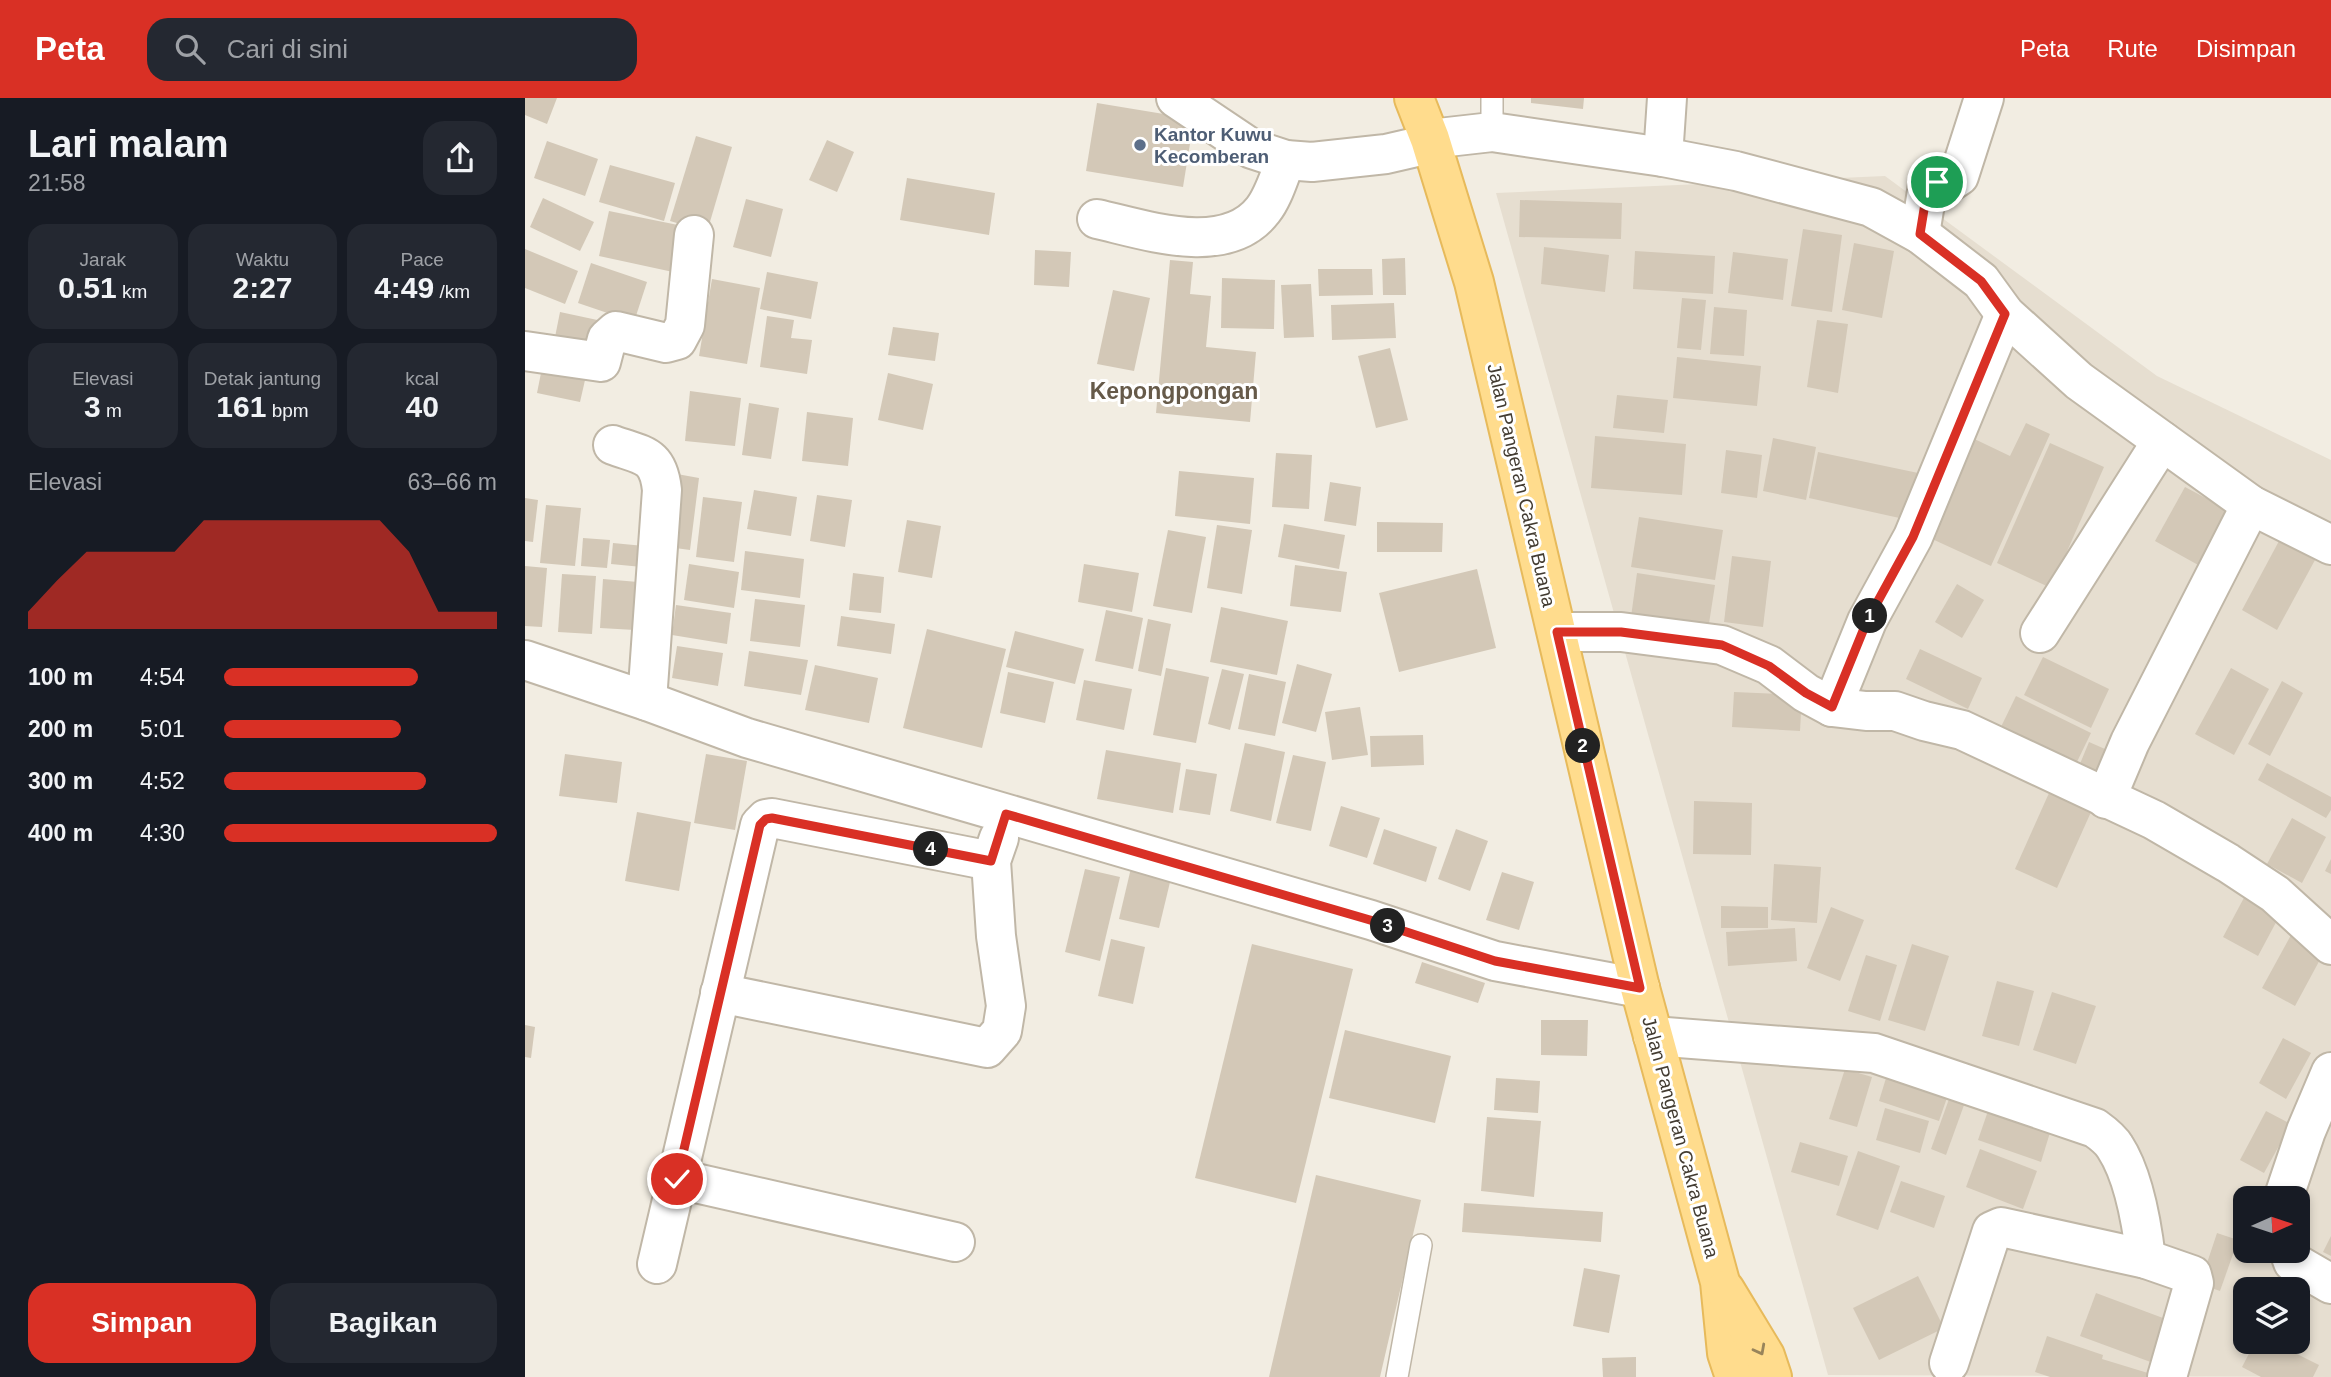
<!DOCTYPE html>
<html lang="id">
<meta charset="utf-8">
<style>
:root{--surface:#171b24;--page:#242831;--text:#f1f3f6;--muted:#9ea1a6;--accent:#d93025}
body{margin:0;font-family:Arial,sans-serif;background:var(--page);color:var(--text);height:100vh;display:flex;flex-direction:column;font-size:26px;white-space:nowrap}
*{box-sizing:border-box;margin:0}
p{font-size:23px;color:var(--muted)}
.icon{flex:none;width:38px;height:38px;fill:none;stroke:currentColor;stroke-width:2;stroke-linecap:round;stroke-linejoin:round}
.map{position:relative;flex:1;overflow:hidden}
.sheet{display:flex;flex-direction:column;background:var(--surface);width:525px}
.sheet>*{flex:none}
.needle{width:46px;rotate:87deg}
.tools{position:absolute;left:1708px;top:1088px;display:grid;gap:14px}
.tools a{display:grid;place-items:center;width:77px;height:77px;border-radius:14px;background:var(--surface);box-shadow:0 4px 10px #0003;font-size:35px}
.pin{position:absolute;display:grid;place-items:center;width:60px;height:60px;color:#fff;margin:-30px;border:4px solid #fff;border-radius:50%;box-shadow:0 2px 7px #0007}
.km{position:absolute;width:35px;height:35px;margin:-18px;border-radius:50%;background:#222;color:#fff;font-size:19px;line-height:35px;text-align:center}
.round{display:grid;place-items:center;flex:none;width:74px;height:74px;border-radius:21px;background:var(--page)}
.overview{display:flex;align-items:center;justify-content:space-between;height:119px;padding:0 28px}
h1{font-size:38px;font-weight:700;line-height:52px}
.figures{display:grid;grid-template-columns:repeat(3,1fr);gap:10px;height:119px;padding:7px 28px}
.figures div{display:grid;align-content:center;border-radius:18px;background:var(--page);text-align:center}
.figures b{font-size:30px;font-weight:700}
.figures small{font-size:19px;font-weight:400}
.figures p{font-size:19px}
.chart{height:196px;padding:14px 28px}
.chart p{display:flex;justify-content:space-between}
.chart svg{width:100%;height:126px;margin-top:7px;fill:var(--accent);opacity:.7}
.cta{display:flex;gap:14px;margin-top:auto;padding:14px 28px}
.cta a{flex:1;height:80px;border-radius:21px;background:var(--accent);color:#fff;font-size:28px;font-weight:700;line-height:80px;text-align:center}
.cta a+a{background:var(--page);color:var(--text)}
ul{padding:0 28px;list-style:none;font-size:23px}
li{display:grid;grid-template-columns:112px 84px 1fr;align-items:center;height:52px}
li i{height:18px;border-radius:9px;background:var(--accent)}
header{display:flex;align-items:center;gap:42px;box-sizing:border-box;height:98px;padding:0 35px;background:var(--accent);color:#fff}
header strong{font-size:33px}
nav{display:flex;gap:38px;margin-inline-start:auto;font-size:24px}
.search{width:490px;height:63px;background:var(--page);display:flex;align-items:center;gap:18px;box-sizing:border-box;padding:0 24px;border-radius:21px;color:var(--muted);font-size:26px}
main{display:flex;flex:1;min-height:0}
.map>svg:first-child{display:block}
.residential{fill:#e6ded0;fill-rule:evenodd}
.building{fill:#d3c8b7}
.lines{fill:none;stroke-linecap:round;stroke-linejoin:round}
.service-casing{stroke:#c0b7a7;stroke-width:24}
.minor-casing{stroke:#c0b7a7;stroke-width:42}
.primary-casing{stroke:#e7ba5b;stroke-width:42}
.service{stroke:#fff;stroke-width:21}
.minor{stroke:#fff;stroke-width:38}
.primary{stroke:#ffdc8d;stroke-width:38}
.oneway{stroke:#98845b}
.route-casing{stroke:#fff;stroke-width:14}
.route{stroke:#d93025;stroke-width:9}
.service-dot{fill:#5c6f8a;stroke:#fff;stroke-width:2.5}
.labels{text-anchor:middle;stroke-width:6;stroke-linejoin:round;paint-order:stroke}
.service-label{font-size:19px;font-weight:bold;fill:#4e5e75;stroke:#fff;text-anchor:start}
.street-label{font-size:19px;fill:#433c32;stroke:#fff}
.quarter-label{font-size:23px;font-weight:bold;fill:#665a49;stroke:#fff}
</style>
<header>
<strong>Peta</strong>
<div class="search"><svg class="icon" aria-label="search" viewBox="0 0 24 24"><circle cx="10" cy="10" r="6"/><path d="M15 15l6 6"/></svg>Cari di sini</div>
<nav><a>Peta</a><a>Rute</a><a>Disimpan</a></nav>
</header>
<main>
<section class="sheet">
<div class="overview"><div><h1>Lari malam</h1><p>21:58</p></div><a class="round"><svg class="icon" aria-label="share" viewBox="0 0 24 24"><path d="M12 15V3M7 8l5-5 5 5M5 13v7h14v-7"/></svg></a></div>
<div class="figures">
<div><p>Jarak</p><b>0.51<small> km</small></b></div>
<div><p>Waktu</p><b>2:27</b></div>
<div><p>Pace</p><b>4:49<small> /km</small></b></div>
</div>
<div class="figures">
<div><p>Elevasi</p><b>3<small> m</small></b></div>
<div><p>Detak jantung</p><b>161<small> bpm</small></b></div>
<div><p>kcal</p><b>40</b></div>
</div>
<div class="chart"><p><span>Elevasi</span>63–66 m</p>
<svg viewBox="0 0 160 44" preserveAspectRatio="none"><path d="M0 44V38L10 27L20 17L30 17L40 17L50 17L60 6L70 6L80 6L90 6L100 6L110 6L120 6L130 17L140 38L150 38L160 38V44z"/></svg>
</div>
<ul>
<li><b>100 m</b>4:54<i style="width:71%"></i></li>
<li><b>200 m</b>5:01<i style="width:65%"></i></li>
<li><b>300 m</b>4:52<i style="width:74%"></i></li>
<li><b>400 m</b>4:30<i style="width:100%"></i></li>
</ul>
<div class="cta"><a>Simpan</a><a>Bagikan</a></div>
</section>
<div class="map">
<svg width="1806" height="1279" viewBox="0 0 1806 1279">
<rect width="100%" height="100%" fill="#f2ede2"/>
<path class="residential" d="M1360,78L1632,278L1806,362V1279L1303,1277L971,95ZM1720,1101H1773V1153H1720ZM1720,1192H1773V1244H1720Z"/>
<g class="building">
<path d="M0,0H32L22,26L0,17Z"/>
<path d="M1006,0H1059L1058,11L1006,5Z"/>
<path d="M572,5L669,21L658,89L561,73Z"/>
<path d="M171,38L207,49L182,134L145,123Z"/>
<path d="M302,42L329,54L312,94L284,82Z"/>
<path d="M22,43L73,61L60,98L9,80Z"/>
<path d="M85,67L150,85L139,123L74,104Z"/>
<path d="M382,80L470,95L464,137L375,122Z"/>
<path d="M18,100L69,124L55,153L5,129Z"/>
<path d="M221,101L258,111L246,159L208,149Z"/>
<path d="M995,102L1097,105L1096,141L994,139Z"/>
<path d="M84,113L158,128L148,174L74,158Z"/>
<path d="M1278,131L1317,137L1307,214L1266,208Z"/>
<path d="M1329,145L1369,153L1357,220L1317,212Z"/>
<path d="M1019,149L1084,157L1080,194L1016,186Z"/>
<path d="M0,151L53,173L40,206L0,190Z"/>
<path d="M510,152L546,154L544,189L509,187Z"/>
<path d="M1110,153L1190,158L1188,196L1108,191Z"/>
<path d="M1208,154L1263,161L1258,202L1203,195Z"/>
<path d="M880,160L881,197H858L857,161Z"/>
<path d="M645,162L668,164L665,196L686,198L681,249L731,254L725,324L631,315Z"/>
<path d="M66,165L122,184L109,224L53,205Z"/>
<path d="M793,171H847L848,197L794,198Z"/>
<path d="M242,174L293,184L286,221L235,211Z"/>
<path d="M697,180L750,182L749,231L696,230Z"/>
<path d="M187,181L235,190L222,266L174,258Z"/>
<path d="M786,186L789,239L759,240L756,187Z"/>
<path d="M588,192L625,200L609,273L572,266Z"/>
<path d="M1157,200L1181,202L1176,252L1152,250Z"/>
<path d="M869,205L871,240L807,242L806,207Z"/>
<path d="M1189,209L1222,212L1219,258L1185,256Z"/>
<path d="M35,214L77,223L71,253L29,244Z"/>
<path d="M242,218L269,222L266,240L287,242L282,276L235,269Z"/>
<path d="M1292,222L1323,226L1313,295L1282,289Z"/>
<path d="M368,229L414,235L410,263L363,257Z"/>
<path d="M865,250L883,322L851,330L833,258Z"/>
<path d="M1152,259L1236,268L1232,308L1148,300Z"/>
<path d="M19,260L63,269L55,304L12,295Z"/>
<path d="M363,275L408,286L398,332L353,322Z"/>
<path d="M165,293L216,300L210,348L160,343Z"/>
<path d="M1092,297L1143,302L1139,335L1088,330Z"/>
<path d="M224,305L254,310L246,361L217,357Z"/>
<path d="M282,314L328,320L323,368L277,363Z"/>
<path d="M1501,325L1525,336L1466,468L1394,435L1439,336L1485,358Z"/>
<path d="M1070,338L1161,346L1157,397L1066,390Z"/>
<path d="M1248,340L1291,349L1281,402L1238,393Z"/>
<path d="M1525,345L1579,369L1526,490L1472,465Z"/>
<path d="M1201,352L1237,357L1232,400L1196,395Z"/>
<path d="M1293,354L1398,376L1388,423L1284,400Z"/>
<path d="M751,355L787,357L784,411L747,409Z"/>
<path d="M654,373L729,380L725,426L650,418Z"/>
<path d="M152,376L174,380L165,452L143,449Z"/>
<path d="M805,384L836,389L831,428L799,423Z"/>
<path d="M1660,389L1705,413L1675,468L1630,443Z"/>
<path d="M229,392L272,399L266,438L222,431Z"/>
<path d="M292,397L327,402L320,449L285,443Z"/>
<path d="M178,399L217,404L209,464L171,459Z"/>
<path d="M0,400L13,402L8,444L0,443Z"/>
<path d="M21,407L56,410L50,468L15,465Z"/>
<path d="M1114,419L1198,432L1190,482L1106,469Z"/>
<path d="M382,422L416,428L407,480L373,474Z"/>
<path d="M852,424L918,425L917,454H852Z"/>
<path d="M759,426L820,437L814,471L753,459Z"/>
<path d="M692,427L727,432L717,496L682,490Z"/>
<path d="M643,432L681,439L667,515L628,508Z"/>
<path d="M58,440L85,442L82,470L56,468Z"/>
<path d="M1754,443L1790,462L1752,532L1717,512Z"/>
<path d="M88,445L119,448L117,469L86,466Z"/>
<path d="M220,453L279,461L275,500L216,492Z"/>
<path d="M1207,458L1246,463L1238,529L1199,524Z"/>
<path d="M164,466L214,474L209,510L159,502Z"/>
<path d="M559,466L614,475L607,514L553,504Z"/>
<path d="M770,467L822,474L816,514L765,508Z"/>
<path d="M0,468L22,470L17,529L0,528Z"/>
<path d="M952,471L971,550L874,574L854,495Z"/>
<path d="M328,475L359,479L356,515L324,512Z"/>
<path d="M1112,475L1190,487L1183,532L1106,519Z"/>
<path d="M37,476L71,478L67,536L33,534Z"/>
<path d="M78,481L113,484L110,532L75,530Z"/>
<path d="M1432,486L1459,502L1437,540L1410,524Z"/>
<path d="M230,501L280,507L275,549L225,543Z"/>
<path d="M151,507L206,515L202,546L147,537Z"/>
<path d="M696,509L763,523L752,577L685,564Z"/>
<path d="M581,512L618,520L608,571L570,563Z"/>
<path d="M316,518L370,526L366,556L312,548Z"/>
<path d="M623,521L646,526L636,578L613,573Z"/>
<path d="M402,531L481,551L457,650L378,630Z"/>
<path d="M490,533L559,551L550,586L481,569Z"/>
<path d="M152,548L198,555L193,588L147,580Z"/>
<path d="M1395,551L1457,580L1443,611L1381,581Z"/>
<path d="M224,553L283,562L276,597L219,588Z"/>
<path d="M1518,559L1584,591L1566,630L1499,597Z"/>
<path d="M772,566L807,576L791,634L757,625Z"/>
<path d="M290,567L353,580L344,625L280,612Z"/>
<path d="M641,570L684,579L671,645L628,637Z"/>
<path d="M1706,570L1744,591L1709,657L1670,636Z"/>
<path d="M697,571L719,576L705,632L683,626Z"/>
<path d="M483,574L529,584L520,625L475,615Z"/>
<path d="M724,576L761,584L750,638L713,631Z"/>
<path d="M559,582L607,591L599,632L551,622Z"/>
<path d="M1757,583L1778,595L1745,658L1723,646Z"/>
<path d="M1209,594L1277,597L1275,633L1207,629Z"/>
<path d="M1491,598L1566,635L1549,670L1474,633Z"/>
<path d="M835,609L843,657L807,662L800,614Z"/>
<path d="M898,637L899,667L846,669L845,638Z"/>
<path d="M1564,644L1596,658L1584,687L1552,673Z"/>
<path d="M720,645L760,654L746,723L705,713Z"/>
<path d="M581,652L656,665L648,715L572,701Z"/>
<path d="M40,656L97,664L92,705L34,698Z"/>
<path d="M181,656L222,663L210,732L169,725Z"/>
<path d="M768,657L801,664L786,733L751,725Z"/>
<path d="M1742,665L1806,699V712L1801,720L1733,682Z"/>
<path d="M661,671L692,676L685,717L654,712Z"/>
<path d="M1524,695L1566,714L1532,790L1490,771Z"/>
<path d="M1169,703L1227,705L1226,757L1168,756Z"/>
<path d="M816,708L855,720L842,760L804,748Z"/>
<path d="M112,714L166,724L154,793L100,783Z"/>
<path d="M1767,720L1801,739L1777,785L1742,766Z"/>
<path d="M859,731L912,749L901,784L848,766Z"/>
<path d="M931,731L963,743L945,793L913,781Z"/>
<path d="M1806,761V776L1800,773Z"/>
<path d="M1249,766L1296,769L1292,825L1246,822Z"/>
<path d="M606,770L646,780L634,830L594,821Z"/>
<path d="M560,771L595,779L575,863L540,854Z"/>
<path d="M977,774L1009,784L994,832L961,822Z"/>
<path d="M1721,796L1756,815L1733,858L1698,839Z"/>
<path d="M1196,808L1243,809V830H1196Z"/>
<path d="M1306,809L1339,822L1315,883L1282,870Z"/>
<path d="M1270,830L1272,863L1203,868L1201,834Z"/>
<path d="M1766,837L1798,856L1770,908L1737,890Z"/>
<path d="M586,841L620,849L608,906L573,898Z"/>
<path d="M727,846L828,871L771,1105L670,1080Z"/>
<path d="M1387,846L1424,858L1400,933L1363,922Z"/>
<path d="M1341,857L1372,867L1355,923L1323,913Z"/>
<path d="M897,864L960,885L953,905L890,885Z"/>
<path d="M1472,883L1509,893L1494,948L1457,938Z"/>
<path d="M1527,894L1571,908L1551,966L1508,952Z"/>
<path d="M1016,922H1063L1062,958L1016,957Z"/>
<path d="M0,927L10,929L6,960L0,959Z"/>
<path d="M820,932L926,958L910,1025L804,1000Z"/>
<path d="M1758,940L1786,955L1761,1001L1734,985Z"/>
<path d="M1365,967L1426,988L1414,1023L1354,1003Z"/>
<path d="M1320,971L1347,979L1332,1029L1304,1021Z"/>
<path d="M971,980L1015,983L1013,1015L969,1012Z"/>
<path d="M1428,990L1443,996L1421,1057L1406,1051Z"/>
<path d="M1465,1007L1527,1028L1516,1064L1453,1042Z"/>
<path d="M1360,1010L1404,1023L1395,1055L1351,1042Z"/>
<path d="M1741,1013L1766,1026L1739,1075L1715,1062Z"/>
<path d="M962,1019L1016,1023L1009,1099L956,1093Z"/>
<path d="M1275,1044L1323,1058L1314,1088L1266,1074Z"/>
<path d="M1455,1051L1512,1073L1498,1111L1441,1089Z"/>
<path d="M1333,1053L1375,1068L1353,1132L1311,1117Z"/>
<path d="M791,1077L896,1102L855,1279H744Z"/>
<path d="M1376,1083L1420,1098L1409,1130L1365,1114Z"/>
<path d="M939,1105L1078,1114L1076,1144L937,1134Z"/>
<path d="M1692,1135L1713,1142L1695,1193L1675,1186Z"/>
<path d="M1806,1138V1158L1798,1154Z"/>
<path d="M1059,1170L1095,1177L1084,1235L1048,1228Z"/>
<path d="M1393,1178L1419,1230L1354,1262L1328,1210Z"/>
<path d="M1571,1195L1646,1223L1631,1266L1555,1238Z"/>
<path d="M1522,1238L1578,1257L1577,1261L1636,1279H1525L1510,1274Z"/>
<path d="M1730,1244H1748L1794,1267L1788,1279H1736L1717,1269Z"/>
<path d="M1111,1259V1279H1078L1077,1260Z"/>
</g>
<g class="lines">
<g class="service-casing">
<g id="service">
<path d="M967,34V0"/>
<path d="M872,1279L896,1147"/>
</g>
</g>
<g class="minor-casing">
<g id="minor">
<path d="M651,0L727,51L761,62L787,64L861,56L887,50L905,41L967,34L1138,59L1211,73L1346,109L1395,136L1456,183L1480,216L1554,283L1726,407L1806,447"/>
<path d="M1138,59L1142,0"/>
<path d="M572,121C621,132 701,160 738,112C749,98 754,78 761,62"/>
<path d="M1395,136L1403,87L1406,85L1425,84L1434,78L1459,0"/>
<path d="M0,253L76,264L82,241L91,233L141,245L152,242L160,227L169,137"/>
<path d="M88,347C118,358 133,356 137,392L122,603"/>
<path d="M1032,534H1096L1197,547L1244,567L1281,595L1307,609L1341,613H1370L1399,623L1437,632L1629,722L1703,765L1750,796L1806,847"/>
<path d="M1515,535L1637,343"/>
<path d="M0,562L122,603L222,640L846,822L970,863L1115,890"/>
<path d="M1307,609L1342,523L1388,439L1480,216"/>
<path d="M1581,701L1605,644L1726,407"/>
<path d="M195,895L462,950L477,933L481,908L471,838L466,763L474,740"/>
<path d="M1128,938L1349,955L1570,1030C1577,1035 1586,1042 1590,1049C1609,1078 1617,1127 1621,1161"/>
<path d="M153,1081L430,1144"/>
<path d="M1758,1101L1781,1033L1806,974"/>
<path d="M1764,1153L1768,1164L1806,1186"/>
<path d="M132,1166L235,727L241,721L247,720L466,763"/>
<path d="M1424,1265L1467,1133L1476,1129L1621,1161L1667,1177L1669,1185L1642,1279"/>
</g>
</g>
<g class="primary-casing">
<g id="primary">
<path d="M889,0L905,41L949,184L1115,890L1195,1184L1202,1255L1210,1279"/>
<path d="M1200,1192L1240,1258L1247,1279"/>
</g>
</g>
<use href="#service" class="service"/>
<use href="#minor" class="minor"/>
<use href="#primary" class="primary"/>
</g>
<defs><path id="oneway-chevron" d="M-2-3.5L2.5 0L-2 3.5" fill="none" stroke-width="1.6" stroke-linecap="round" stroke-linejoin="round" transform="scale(1.75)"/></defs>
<use class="oneway" href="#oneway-chevron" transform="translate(1235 1252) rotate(62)"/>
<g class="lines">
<g class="route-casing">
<path id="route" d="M152,1081L235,727L241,721L247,720L466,763L481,716L845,822L970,863L1115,890L1032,534H1096L1197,547L1244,568L1281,595L1307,609L1342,523L1388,439L1480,216L1456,183L1395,136L1403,87L1412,84"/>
</g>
<use href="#route" class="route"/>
</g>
<circle class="service-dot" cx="615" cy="47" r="7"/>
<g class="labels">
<g class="service-label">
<text x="629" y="43">Kantor Kuwu<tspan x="629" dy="22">Kecomberan</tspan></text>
</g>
<g class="street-label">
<text transform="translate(997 387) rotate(77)" y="7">Jalan Pangeran Cakra Buana</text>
<text transform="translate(1156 1039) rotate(75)" y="7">Jalan Pangeran Cakra Buana</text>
</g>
<g class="quarter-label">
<text x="649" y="301">Kepongpongan</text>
</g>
</g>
</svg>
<div class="tools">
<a><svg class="needle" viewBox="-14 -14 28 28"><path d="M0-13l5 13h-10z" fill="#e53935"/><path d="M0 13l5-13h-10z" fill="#9ea1a6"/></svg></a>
<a><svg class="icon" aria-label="layers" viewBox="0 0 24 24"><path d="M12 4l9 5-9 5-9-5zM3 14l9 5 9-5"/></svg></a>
</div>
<div class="pin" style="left:1412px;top:84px;background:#1e9e55"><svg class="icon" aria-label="arrive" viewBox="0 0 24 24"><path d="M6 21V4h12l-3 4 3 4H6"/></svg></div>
<div class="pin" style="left:152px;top:1081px;background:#d93025"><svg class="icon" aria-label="check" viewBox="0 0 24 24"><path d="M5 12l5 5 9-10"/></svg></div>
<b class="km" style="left:1345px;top:518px">1</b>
<b class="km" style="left:1058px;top:648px">2</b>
<b class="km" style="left:863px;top:828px">3</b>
<b class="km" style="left:406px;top:751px">4</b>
</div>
</main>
